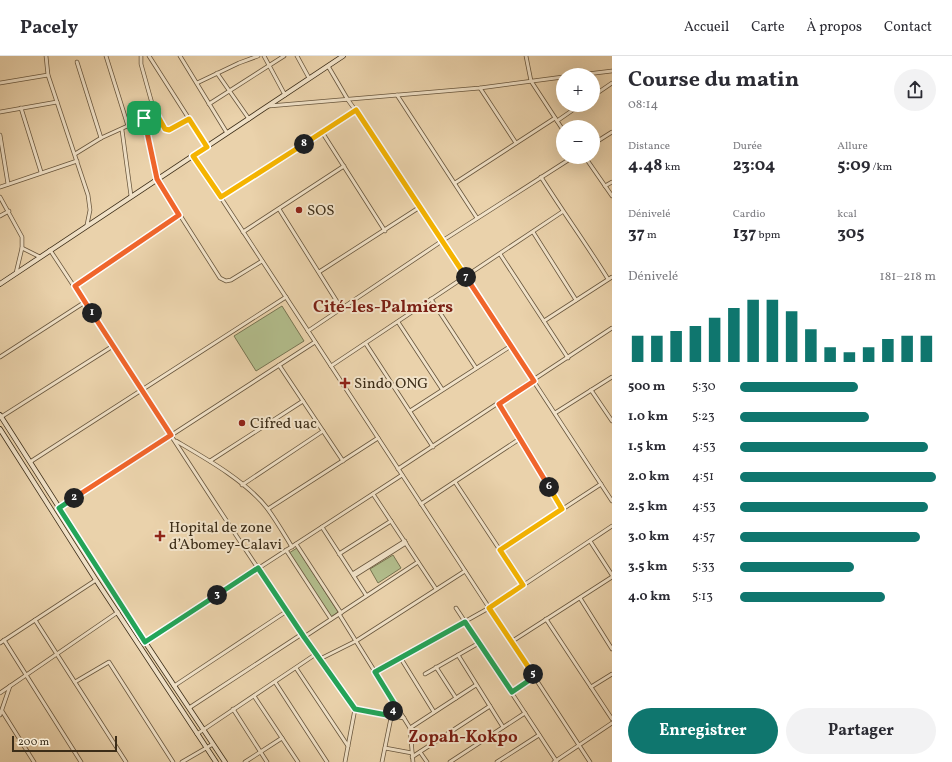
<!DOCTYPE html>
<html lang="fr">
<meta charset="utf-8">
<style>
:root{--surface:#fff;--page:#f2f2f3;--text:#2b2b33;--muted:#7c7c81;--line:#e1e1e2;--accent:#0f766e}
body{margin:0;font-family:Vollkorn,serif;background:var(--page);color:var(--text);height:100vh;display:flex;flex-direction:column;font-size:15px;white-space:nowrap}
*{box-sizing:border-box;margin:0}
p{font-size:13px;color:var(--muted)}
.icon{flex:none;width:22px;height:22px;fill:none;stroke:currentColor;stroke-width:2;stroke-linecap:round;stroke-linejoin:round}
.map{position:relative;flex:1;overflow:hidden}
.panel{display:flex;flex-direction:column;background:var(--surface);width:340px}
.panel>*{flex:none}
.controls{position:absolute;left:556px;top:12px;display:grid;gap:8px}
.controls a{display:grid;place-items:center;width:44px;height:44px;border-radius:50%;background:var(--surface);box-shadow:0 4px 16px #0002;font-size:20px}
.scale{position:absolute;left:12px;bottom:10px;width:105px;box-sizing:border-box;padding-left:4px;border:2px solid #3c2d18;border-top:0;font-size:11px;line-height:14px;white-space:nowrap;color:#3c2d18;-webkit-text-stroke:3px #f1e2c8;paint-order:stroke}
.pin{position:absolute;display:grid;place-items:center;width:34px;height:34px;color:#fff;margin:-17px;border-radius:8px;box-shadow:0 2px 6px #0006}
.km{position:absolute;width:20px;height:20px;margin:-10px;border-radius:50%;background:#222;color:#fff;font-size:11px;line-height:20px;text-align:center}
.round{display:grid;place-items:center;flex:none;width:42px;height:42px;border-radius:21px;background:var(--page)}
.headline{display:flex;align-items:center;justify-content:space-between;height:68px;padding:0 16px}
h1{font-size:22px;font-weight:700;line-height:30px}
.stats{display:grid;grid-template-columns:repeat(3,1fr);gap:6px;height:68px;padding:4px 16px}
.stats div{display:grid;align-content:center}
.stats b{font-size:17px;font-weight:700}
.stats small{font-size:11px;font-weight:400}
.stats p{font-size:11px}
.chart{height:112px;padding:8px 16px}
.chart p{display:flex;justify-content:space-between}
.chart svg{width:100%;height:72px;margin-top:4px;stroke:var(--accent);stroke-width:6}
.action{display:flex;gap:8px;margin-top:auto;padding:8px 16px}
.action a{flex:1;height:46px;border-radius:24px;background:var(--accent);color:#fff;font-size:16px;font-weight:700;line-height:46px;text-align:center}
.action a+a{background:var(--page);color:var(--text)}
ul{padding:0 16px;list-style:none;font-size:13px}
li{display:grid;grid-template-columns:64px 48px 1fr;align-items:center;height:30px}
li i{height:10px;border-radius:5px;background:var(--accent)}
header{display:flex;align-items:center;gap:24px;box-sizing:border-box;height:56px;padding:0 20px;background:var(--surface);border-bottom:1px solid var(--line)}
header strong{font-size:19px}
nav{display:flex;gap:22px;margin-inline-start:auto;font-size:14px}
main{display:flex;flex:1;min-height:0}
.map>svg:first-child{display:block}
.green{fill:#b2bd8c;stroke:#777552}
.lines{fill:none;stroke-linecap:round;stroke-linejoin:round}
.street-casing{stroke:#68563d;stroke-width:4.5}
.secondary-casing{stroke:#3c2d18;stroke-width:5.5}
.street{stroke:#f1e2c8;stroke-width:3}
.secondary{stroke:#f1e2c8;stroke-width:4}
.split-1-casing{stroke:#fff;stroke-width:8}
.split-2-casing{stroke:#fff;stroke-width:8}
.split-3-casing{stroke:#fff;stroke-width:8}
.split-4-casing{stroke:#fff;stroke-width:8}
.split-5-casing{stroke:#fff;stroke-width:8}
.split-6-casing{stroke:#fff;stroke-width:8}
.split-7-casing{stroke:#fff;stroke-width:8}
.split-8-casing{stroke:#fff;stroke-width:8}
.split-9-casing{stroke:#fff;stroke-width:8}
.split-1{stroke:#f0652b;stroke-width:5}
.split-2{stroke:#f0652b;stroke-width:5}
.split-3{stroke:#22a559;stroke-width:5}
.split-4{stroke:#22a559;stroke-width:5}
.split-5{stroke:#22a559;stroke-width:5}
.split-6{stroke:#f5b400;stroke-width:5}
.split-7{stroke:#f0652b;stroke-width:5}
.split-8{stroke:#f5b400;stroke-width:5}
.split-9{stroke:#f5b400;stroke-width:5}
.poi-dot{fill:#8f2418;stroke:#f1e2c8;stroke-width:1.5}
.labels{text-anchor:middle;stroke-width:4;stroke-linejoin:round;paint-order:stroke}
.poi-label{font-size:15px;fill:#3c2d18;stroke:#f1e2c8;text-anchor:start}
.quarter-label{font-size:17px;font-weight:bold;fill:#7a1f14;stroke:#f1e2c8}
</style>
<header>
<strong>Pacely</strong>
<nav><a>Accueil</a><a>Carte</a><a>À propos</a><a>Contact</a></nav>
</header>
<main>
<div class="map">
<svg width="612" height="706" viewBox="0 0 612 706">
<rect width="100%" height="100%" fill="#ead2ab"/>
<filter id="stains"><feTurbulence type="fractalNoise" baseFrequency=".005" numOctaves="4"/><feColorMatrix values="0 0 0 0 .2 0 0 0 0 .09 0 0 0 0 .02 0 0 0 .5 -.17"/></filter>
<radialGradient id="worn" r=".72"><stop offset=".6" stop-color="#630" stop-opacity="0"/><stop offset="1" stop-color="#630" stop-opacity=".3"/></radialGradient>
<g class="green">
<path d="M282,250L304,285L256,315L234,280Z"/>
<path d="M297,492L338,556L331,561L289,497Z"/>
<path d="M393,499L401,512L378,527L370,513Z"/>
</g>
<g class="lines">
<g class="street-casing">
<g id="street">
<path d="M46,0L48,19L88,139L90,154L87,169"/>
<path d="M106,0L128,70"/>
<path d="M141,0V8L153,51L165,73L169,74L189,63"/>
<path d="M149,0L207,91"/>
<path d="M180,0L227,77"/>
<path d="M264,0L285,39"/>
<path d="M297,0L309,22"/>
<path d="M526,0L531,25L563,74"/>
<path d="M77,6L101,82"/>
<path d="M328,10L348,44L366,69L612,445"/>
<path d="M217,17L249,63"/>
<path d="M579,19L612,15"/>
<path d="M0,27L48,19"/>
<path d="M197,27L239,7L258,0"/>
<path d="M480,32L516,87"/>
<path d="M397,39L477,162"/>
<path d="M593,40L612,27"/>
<path d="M209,48L284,0"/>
<path d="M269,50L480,32L563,21"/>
<path d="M21,52L41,116"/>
<path d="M0,56L57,46"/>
<path d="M145,62L157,123L220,222L226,225L231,224L262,205"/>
<path d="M557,65L580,49"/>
<path d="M122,74L131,140"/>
<path d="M322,76L385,175"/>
<path d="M0,79L8,128"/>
<path d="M593,88L612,76"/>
<path d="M75,98L101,82L156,57"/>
<path d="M193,99L590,706"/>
<path d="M585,101L612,140"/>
<path d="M541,121C563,156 587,189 608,223"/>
<path d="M455,127L555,62"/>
<path d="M605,130L612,126"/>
<path d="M0,131L77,105"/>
<path d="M0,141L22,181V192L16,217"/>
<path d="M221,141L355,54"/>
<path d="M279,153L341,252"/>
<path d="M0,160L9,155"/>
<path d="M243,176L344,110"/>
<path d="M533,176L576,244"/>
<path d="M22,192L40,201"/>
<path d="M50,194C150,345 246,500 351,648L355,653L404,662"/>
<path d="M500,198L568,302"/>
<path d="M319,216L420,151"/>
<path d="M75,230L179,159"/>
<path d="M431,243L476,312"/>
<path d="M544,265L612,221"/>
<path d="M398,266L442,333"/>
<path d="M308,275L442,185L573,101"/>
<path d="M366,288L433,391"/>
<path d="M0,301L85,246"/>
<path d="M279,309L343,405"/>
<path d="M331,310L562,156"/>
<path d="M591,334L612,365"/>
<path d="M499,347L562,453"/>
<path d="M410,355L511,290"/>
<path d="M555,357L612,321"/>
<path d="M1,361L113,290"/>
<path d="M176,385C205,402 246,425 267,452C276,464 284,478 292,491"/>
<path d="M210,405L303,345"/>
<path d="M30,406L286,241"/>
<path d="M398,413L612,272"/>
<path d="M455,426L523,529"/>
<path d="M242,429L323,375"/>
<path d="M373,438L436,533"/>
<path d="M421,448L521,382"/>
<path d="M59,452L315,286"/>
<path d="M268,453L378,382"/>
<path d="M322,471L366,539"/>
<path d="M590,485L612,519"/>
<path d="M296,488L341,557"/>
<path d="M286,494L331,563"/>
<path d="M500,494L601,428"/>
<path d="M339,498L391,465"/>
<path d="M354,517L405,485"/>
<path d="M354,520L406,487"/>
<path d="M580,542L612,593"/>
<path d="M456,552L557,706"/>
<path d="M339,558L410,672L413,706"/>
<path d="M546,563L612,663"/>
<path d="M35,564L126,706"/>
<path d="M304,581L418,506"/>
<path d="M4,584L81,706"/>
<path d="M145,586L402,419"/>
<path d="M511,586L612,521"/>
<path d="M0,587L96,524"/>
<path d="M458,599L503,671"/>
<path d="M400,601L434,656"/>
<path d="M320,603L356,585L465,515"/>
<path d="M436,611L456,642"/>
<path d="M296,612L348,690"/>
<path d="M375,616L489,552L612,470"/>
<path d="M425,618L479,587"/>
<path d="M75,626L109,606L173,706"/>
<path d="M275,626L327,706"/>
<path d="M174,630L287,555"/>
<path d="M591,631L612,618"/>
<path d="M511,636L534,621"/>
<path d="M0,637L118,556"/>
<path d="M254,640L298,706"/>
<path d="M189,652L302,578"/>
<path d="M233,653L267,706"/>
<path d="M2,655L34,706"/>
<path d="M0,659L10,630"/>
<path d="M410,672L476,629"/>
<path d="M197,678L316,598"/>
<path d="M385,692L412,697"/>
<path d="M420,696L427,706"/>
<path d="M412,701L490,650"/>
<path d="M182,706L213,688"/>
<path d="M245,706L282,682"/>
<path d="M345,706L355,653"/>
<path d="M382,706L394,647"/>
<path d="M450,706L525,657"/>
<path d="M497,706L539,679"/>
<path d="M554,706L612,667"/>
</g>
</g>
<g class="secondary-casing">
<g id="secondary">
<path d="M0,228L343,0"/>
<path d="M0,359L145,586L225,706"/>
<path d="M0,373L96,524L216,706"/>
</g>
</g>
<use href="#street" class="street"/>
<use href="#secondary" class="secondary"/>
</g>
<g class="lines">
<g class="split-1-casing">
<path id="split-1" d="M92,257L75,230L179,159L157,123L144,62"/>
</g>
<g class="split-2-casing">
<path id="split-2" d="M74,442L171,379L92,257"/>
</g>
<g class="split-3-casing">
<path id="split-3" d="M74,442L59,452L145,586L217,539"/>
</g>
<g class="split-4-casing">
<path id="split-4" d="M217,539L258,512L304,581L355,653L392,660L393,655"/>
</g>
<g class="split-5-casing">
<path id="split-5" d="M393,655L394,647L375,616L465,566L512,636L534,621L533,618"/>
</g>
<g class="split-6-casing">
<path id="split-6" d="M533,618L489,552L523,529L500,494L562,453L549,431"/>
</g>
<g class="split-7-casing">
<path id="split-7" d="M466,221L534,325L499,348L549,431"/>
</g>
<g class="split-8-casing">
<path id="split-8" d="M304,88L356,54L466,221"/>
</g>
<g class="split-9-casing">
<path id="split-9" d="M144,62L156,57L165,73L169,74L189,63L207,91L193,100L221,141L304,88"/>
</g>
<use href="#split-1" class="split-1"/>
<use href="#split-2" class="split-2"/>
<use href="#split-3" class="split-3"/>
<use href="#split-4" class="split-4"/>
<use href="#split-5" class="split-5"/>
<use href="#split-6" class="split-6"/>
<use href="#split-7" class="split-7"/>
<use href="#split-8" class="split-8"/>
<use href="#split-9" class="split-9"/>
</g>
<g class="poi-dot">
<circle cx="299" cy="154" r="4"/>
<path d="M343 321h4v4h4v4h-4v4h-4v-4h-4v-4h4z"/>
<circle cx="242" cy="367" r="4"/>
<path d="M158 474h4v4h4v4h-4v4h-4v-4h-4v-4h4z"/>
</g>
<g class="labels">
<g class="poi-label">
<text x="307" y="159">SOS</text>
<text x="354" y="332">Sindo ONG</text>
<text x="250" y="372">Cifred uac</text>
<text x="169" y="476">Hopital de zone<tspan x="169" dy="17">d’Abomey-Calavi</tspan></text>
</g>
<g class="quarter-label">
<text x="383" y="256">Cité-les-Palmiers</text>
<text x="463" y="686">Zopah-Kokpo</text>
</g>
</g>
<rect width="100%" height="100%" filter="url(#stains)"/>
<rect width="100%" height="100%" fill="url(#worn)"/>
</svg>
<div class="controls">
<a>+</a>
<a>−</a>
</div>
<div class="scale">200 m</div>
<div class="pin" style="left:144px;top:62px;background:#1e9e55"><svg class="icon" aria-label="arrive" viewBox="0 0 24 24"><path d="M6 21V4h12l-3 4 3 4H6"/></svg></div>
<b class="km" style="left:92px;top:257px">1</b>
<b class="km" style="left:74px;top:442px">2</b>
<b class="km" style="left:217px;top:539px">3</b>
<b class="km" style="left:393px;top:655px">4</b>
<b class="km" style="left:533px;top:618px">5</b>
<b class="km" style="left:549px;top:431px">6</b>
<b class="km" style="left:466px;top:221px">7</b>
<b class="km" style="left:304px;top:88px">8</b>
</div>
<section class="panel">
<div class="headline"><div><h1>Course du matin</h1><p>08:14</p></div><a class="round"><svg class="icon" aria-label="share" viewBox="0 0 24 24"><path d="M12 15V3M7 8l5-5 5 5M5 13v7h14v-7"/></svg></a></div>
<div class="stats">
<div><p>Distance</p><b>4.48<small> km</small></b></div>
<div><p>Durée</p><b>23:04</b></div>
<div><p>Allure</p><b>5:09<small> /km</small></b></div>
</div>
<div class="stats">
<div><p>Dénivelé</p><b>37<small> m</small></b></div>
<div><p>Cardio</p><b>137<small> bpm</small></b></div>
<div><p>kcal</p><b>305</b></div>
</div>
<div class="chart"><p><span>Dénivelé</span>181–218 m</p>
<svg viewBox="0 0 160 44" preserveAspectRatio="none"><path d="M5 44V28M15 44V28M25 44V25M35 44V22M45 44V17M55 44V11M65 44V6M75 44V6M85 44V13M95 44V24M105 44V35M115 44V38M125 44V35M135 44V30M145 44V28M155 44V28"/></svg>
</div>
<ul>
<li><b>500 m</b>5:30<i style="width:60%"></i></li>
<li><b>1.0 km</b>5:23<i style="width:66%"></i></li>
<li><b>1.5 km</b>4:53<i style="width:96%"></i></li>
<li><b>2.0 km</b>4:51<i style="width:100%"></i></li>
<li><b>2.5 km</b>4:53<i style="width:96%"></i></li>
<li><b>3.0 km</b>4:57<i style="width:92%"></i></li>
<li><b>3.5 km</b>5:33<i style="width:58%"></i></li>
<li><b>4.0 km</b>5:13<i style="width:74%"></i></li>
</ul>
<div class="action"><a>Enregistrer</a><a>Partager</a></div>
</section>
</main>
